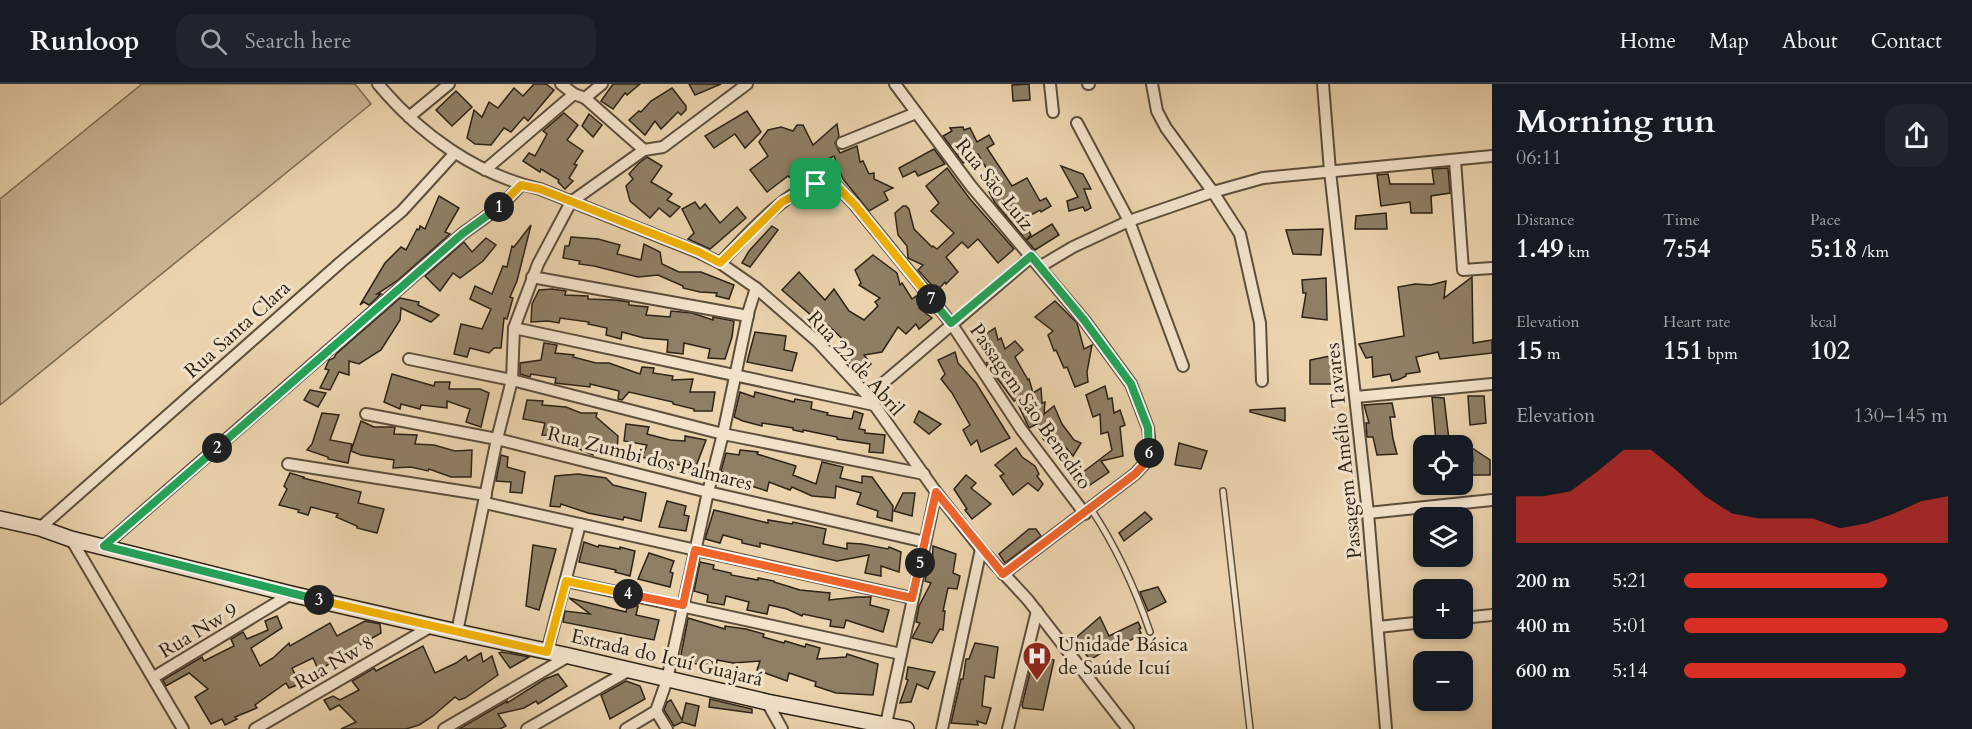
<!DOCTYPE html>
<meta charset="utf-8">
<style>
:root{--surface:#171b24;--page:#20242c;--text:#f1f3f6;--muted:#9ea1a6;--line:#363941;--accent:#d93025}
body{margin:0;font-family:Cardo,serif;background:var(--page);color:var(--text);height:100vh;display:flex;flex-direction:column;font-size:22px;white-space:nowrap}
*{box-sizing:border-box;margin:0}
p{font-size:20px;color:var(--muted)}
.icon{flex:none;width:33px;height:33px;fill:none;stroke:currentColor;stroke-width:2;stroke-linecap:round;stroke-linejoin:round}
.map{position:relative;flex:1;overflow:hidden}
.sheet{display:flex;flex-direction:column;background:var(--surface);width:480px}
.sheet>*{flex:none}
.buttons{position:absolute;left:1413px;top:351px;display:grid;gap:12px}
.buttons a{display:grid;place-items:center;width:60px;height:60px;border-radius:12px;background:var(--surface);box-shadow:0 3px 9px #0003;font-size:30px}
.pin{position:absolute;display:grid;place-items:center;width:51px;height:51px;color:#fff;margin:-26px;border-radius:12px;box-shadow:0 3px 9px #0006}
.km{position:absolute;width:30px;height:30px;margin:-15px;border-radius:50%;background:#222;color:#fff;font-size:16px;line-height:30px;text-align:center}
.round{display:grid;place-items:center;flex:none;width:63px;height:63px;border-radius:18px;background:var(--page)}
.head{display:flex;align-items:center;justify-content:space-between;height:102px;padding:0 24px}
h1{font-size:33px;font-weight:600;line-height:45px}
.stats{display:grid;grid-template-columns:repeat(3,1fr);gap:9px;height:102px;padding:6px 24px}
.stats div{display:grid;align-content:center}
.stats b{font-size:26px;font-weight:600}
.stats small{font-size:16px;font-weight:400}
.stats p{font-size:16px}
.chart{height:168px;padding:12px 24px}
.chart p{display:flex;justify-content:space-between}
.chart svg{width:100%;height:108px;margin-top:6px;fill:var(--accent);opacity:.7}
ul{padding:0 24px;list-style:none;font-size:20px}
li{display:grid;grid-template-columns:96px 72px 1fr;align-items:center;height:45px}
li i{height:15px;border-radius:8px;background:var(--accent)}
header{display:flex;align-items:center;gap:36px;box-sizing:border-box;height:84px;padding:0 30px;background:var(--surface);border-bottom:2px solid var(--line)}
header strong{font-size:28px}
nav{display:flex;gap:33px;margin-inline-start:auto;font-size:21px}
.search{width:420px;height:54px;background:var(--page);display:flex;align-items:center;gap:15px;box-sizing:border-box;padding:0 21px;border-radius:18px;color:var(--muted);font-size:22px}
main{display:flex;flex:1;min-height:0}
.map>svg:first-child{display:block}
.green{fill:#cbb593;stroke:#7c6c54;stroke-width:1.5}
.building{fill:#8f7f65;stroke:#2c2316;stroke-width:1.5}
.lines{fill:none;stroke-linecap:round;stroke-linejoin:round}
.lane-casing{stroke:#5c4f3c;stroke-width:8}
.street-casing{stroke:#5c4f3c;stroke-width:14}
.secondary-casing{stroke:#2c2316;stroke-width:18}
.lane{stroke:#f2e2ca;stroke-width:5}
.street{stroke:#f2e2ca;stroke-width:10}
.secondary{stroke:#f2e2ca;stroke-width:15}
.split-1-casing{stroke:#fff;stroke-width:12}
.split-2-casing{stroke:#fff;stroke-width:12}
.split-3-casing{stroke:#fff;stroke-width:12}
.split-4-casing{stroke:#fff;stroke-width:12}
.split-5-casing{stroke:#fff;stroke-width:12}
.split-6-casing{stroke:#fff;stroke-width:12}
.split-7-casing{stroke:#fff;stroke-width:12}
.split-8-casing{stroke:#fff;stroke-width:12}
.split-1{stroke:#f5b400;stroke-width:8}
.split-2{stroke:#22a559;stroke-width:8}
.split-3{stroke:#22a559;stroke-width:8}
.split-4{stroke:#f5b400;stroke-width:8}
.split-5{stroke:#f0652b;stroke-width:8}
.split-6{stroke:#f0652b;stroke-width:8}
.split-7{stroke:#22a559;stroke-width:8}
.split-8{stroke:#f5b400;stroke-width:8}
.labels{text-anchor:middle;stroke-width:6;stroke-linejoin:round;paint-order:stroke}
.street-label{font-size:20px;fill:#2c2316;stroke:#f2e2ca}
.poi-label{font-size:20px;fill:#2c2316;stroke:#f2e2ca;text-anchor:start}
</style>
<header>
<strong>Runloop</strong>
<div class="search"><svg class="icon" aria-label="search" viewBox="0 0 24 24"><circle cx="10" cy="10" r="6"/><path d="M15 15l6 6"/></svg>Search here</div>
<nav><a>Home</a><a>Map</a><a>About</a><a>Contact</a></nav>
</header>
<main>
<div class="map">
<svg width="1492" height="645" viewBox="0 0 1492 645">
<rect width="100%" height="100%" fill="#ebd3ad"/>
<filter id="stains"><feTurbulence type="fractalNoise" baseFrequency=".00333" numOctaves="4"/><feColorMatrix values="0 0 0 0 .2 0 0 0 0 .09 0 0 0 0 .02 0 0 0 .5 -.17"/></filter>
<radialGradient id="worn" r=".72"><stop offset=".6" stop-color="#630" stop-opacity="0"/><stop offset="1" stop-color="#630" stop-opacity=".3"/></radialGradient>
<path class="green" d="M142,0H355L371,20L0,321V115Z"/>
<g class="building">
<path d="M534,0H546L554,6L528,37L524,33L511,48L504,44L491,61L475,60L467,54L474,26L482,33L489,18L498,24L514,4L523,12Z"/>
<path d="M613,0H640L627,11L625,9L613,25L601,17Z"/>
<path d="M689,0H721L695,11Z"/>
<path d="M1029,0L1030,16L1013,17L1012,1Z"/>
<path d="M672,4L686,22V26L681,31L678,28L661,45L655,37L645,51L629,36L639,27L641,28L651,17Z"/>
<path d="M456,7L472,23L452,42L436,26Z"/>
<path d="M747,27L761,48L745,64L735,50L714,64L705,52Z"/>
<path d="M564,29L578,41L567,56L583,67L574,80L577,81L569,94L573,97L565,105L558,98L559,96L541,85L540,88L523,77L529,69L535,72L547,50L543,47Z"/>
<path d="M589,30L602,41L593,53L582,42Z"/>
<path d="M837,40L839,52L835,59L840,69L857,62L860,78L863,77L869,90L874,89V95L893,104L884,108L888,116L869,127L843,95L834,72L811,84L814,87L801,92L799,88L789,93L788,92L767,108L750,86L768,72L759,58L768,46L781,43L793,47L797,41H803L813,61Z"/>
<path d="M963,43L964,46L970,44L977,58L989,51L994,60L987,64L1012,102L1027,94L1040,117L1046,114L1051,122L1041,128L1040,126L1022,136L1031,151L1026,156L995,119L984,98L992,94L978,70L963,79L943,52L952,47L950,44Z"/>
<path d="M934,65L945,80L918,92L915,87L903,93L899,84Z"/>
<path d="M647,73L662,82L651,98L672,110L667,116L680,123L670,133L659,124L650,134L630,117L626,102L633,95L629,90L638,80Z"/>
<path d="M1061,82L1083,90L1091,105H1084L1091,124L1085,127L1083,123L1069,127L1067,117L1078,113Z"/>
<path d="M947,84L970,115L1014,165L998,179L978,155L968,164L962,158L946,173L958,188L946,200L945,198L937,207L918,186L923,181L908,174L907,162L898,151L895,129L903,122H906L909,125L914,145L932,163L933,162L937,165L954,149L931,127L939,119L926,102Z"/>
<path d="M1448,84L1450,109L1431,112L1432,129H1411L1410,118L1381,122L1377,91L1388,90L1390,100H1434L1432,85Z"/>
<path d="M439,112L459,124L445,148L450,150L397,197L377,210H381L369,221L364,218L360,221L385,179L401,163L406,166L417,145L419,146L420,142L425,145Z"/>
<path d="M695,118L700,125L705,120L720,139L737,123L746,134L710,165L688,155L694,149L682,125Z"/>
<path d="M1386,129L1387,145H1355L1356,132Z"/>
<path d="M1052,140L1059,151L1035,166L1026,156Z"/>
<path d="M531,141L517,197L510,213L513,214L507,235L504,234L501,264H494L489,269L470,264L467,273L454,270L461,240L482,245L491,225L470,215L475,202L492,210L503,182L507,183L512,162L514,163Z"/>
<path d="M772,142L778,146L750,183L742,179L749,167Z"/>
<path d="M1323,145L1321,171L1293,170L1286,146Z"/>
<path d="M571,153L598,155L620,161L617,170L641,176L644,160L660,168L662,180L679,188H701L734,201L729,215L716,212L717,209L700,208L683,204V202L658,191L638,193L594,182L579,180L580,177L563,174L565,162H569Z"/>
<path d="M486,154L496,161L483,177L460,194L453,189L440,207L425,192L464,158L472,168Z"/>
<path d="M873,171L897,189L900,201L902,199L912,215L916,212L922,220L919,224L932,234L919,245L916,240L906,250L898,243L882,268L864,271L871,280L860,290L846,275L855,267L828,241L823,247L811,236L813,233L782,206L799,188L825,216L834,205L849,227L864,236L878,222L875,218L880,214L859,201L861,199L855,186Z"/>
<path d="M1472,193L1473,259L1492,256V269L1440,275L1438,268L1416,273L1420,288L1406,290V292L1400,295L1392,297L1390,290L1373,293L1372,273L1366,274L1359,260L1404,252L1398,203L1415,200L1431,201L1446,197L1444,214Z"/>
<path d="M1326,194L1327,236L1302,233L1306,209H1303L1302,196Z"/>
<path d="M552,205L566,207L565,211L588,212V215L615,216L629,218V221L648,223L646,231L670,233L671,227L692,229L713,236V233L734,237L732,253L725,275L708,274L710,265L684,259L683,270L667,268L668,256L644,254L622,248L621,255L606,251L607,244L588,240L589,238L560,234L559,239L548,237L531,238L532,220L539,206Z"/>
<path d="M400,214L419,218L418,221L439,231L431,238L401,224L400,236L381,266L359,280L349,277V291L339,288L330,306L320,304L329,286L325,285L329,276L334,274L336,270Z"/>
<path d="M1055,217L1077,239L1084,265L1092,261L1087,288L1088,298L1075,303L1067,283L1064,284L1056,266L1054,267L1048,251L1053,247L1035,233Z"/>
<path d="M995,244L998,256L1001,254L1005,265L1015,257L1023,266L1015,273L1028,296L1029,295L1033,309L1041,304L1042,319L1045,318L1044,330L1054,322L1062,340L1074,356L1081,359L1073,372L1062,359L1053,368L1038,348L1041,346L1037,340L1029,344L1016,316L1014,317L986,279L989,277L980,264L985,262L980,254Z"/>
<path d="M755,248L786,252L784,266L797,269L792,287L747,278Z"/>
<path d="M544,259L557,261L555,269L574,271L573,273L596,279H609L640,290L642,283L654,284L653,289L673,292L672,296L693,295L690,308H715L712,327H694V325L673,320V318L629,308L622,316L618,315L619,307L611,305L590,300V303L555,299L556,294L531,290L530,293L520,290V279L541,276Z"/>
<path d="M955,268L958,279L976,299L1010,354L981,368L977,356L971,361L963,346L970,341L952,309L941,295L945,290L938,276Z"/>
<path d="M1335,271L1337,300H1310V276Z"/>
<path d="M392,290L434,302L435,298H450L449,305H480L489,309L481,343L466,338L470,325L447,317V324L421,321L420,325L401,320L400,325L384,318Z"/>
<path d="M1105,302L1108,315L1112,314L1114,329L1120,326L1125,341L1120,343L1123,372L1101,377L1109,388L1084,405L1078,396V392L1112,366L1108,348L1101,350L1100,330L1093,333L1086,311Z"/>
<path d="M310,306L326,309L318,323L304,316Z"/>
<path d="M740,308L754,313L755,308L794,318L795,315L812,318L811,325L828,329L827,331L852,335L854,327L863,330L859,345L865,346V349L885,351L883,369L869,368L870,360L837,355V353L803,346V348L793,346V344L762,339V342L743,337L734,333Z"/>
<path d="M1468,312H1484L1486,339L1470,341Z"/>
<path d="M1432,313L1444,314L1449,356L1436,357Z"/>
<path d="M527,316L543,317L542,321L566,323L581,329H597L596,333L618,352L617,369L594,368L593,371L563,358L565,352L542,351L545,339L523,335Z"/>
<path d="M1392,319L1395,333H1390L1393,355L1397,370L1377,371L1373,353H1367L1366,339H1369L1364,321Z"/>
<path d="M1285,324V337L1250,328V326Z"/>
<path d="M919,327L941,340L929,350L914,338Z"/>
<path d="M322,329L339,331L330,356L352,360L348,379L328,375V373L307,366L312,360Z"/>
<path d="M361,337L374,343H395L394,350L417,351L415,360L434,361L455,367L472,366L471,393H451L429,385L428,387L411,383L393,384L394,376L361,371L351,367Z"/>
<path d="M626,340L649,343L647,350L670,356L685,357V352L706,356L693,390L683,387L684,382L655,375V377L642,373L647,361L624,357Z"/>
<path d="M1179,359L1207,367L1201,385L1175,381Z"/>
<path d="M1016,364L1022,373L1035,382L1039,390L1037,392L1043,400L1038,407L1028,399L1013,411L1000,392L1004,390L995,381Z"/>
<path d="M1472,364L1490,376V391H1462V378L1473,377Z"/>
<path d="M740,366L758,368L757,370L796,382L793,391L816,400L822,378L843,383L840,394L862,399V392L872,393L893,422L892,437L877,433L878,427L857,420L861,409L836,402L835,414L812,412L792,403L790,406L769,398L767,407L751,402L750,405L731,402L733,393L721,387L726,369L739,371Z"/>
<path d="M501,371L508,373L507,383L525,388L522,409L510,408L511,398L496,397Z"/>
<path d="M290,389L304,393L303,394L361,408L358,419L384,425L377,449L357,444V442L336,433L338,430L311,423L308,431L298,428L299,426L279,421L287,405L284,402Z"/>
<path d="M578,390L606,394L613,401L646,409L641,437L624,433L623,436L588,429L561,420L560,423L550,422L555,392Z"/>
<path d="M966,391L976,399L971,404L991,420L972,435L965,426L967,425L954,405Z"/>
<path d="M903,409H915L912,432L894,427Z"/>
<path d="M667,417L686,422L684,431L689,432L686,447L659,443Z"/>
<path d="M714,426L768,439V436L792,440L793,438L826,445L823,460L847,465V459L862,460L888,465L889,463L901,468L899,488L881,482V492L865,489L869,471L837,477L760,459V463L742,459V456L723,451L720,459L705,455Z"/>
<path d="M1145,428L1152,435L1124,457L1119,449Z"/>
<path d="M1029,445H1036L1041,452L1005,479L999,470Z"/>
<path d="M584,458L598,463L599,461L620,465V463L635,467L630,492L615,488L616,486L579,478Z"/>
<path d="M533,461L556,465L539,526L526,522Z"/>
<path d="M933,462L956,470L953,489L960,492L957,505L948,504L943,527H945L943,546L940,545L932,559L912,554L920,539L916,538L919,522L931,499L925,497L928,482L932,483Z"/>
<path d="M649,469L674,477L670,488L673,489L670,503L638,495Z"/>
<path d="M700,478L714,481L713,485L731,489V491L758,496V494L774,497V498L800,506L830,509L829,516L857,513H871L870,521L889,526L883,548L846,536L844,544L830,542L831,536L803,530L802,532L787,525L769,521L767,530L747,526L749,518L726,512L724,521L707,518L708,511L694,507Z"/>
<path d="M1158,503L1166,518L1148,527L1140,508Z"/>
<path d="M569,514L626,528L628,520L638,522L636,531L659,536L654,556L563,538L565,527L590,530Z"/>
<path d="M277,532L282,544L251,564L260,582L273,574L289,559L290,562L330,539L337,552L365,537L380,540L381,549L353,565L352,563L319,587L313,574L292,584L300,600L289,604L286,599L255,621L257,624L235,633L237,635L225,641L222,635L211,640L195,613L208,605L189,589L166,602L163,596L202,573L204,577L234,562L231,555L243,548L247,555L268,546L265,537Z"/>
<path d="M1100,533L1109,552L1138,538L1141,544L1139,545L1141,549L1122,562L1120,557L1090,576L1083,566L1081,567L1072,557Z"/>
<path d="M688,534L725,545V542L746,545L764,550L763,553L784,559L785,557L805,563L806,560L820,564L817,575L846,573L847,570L878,580L873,611L836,609L815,602L816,598L789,589L787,597L757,586L760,577L733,579L717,576L715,589L700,586L701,581L680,576Z"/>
<path d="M975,559L998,563L994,594L985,592L982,622L991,624L986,640L977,637L978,641L951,639L961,595H963L966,575H969Z"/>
<path d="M423,562L435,589L456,579L466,572L468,577L481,569L483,578L492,572L498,591L465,614L459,616L455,613L433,632L419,641L406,645H341L356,638L339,621L330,626L324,616L333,612L340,616L359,606L352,597L374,584L376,587Z"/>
<path d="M502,568L529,573L510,584L499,569Z"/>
<path d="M1034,572L1054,576L1043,626L1023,624L1022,621Z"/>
<path d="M908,583L935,588L928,605L917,600L911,618L900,619L908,596L906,595Z"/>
<path d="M558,590L567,602L538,620L536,617L524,624L498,630L506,642L500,645H459L507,617V619L545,595Z"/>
<path d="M626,597L640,602L645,615L610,635L601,611Z"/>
<path d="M710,615L752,625V629L709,623Z"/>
<path d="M671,616L682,636L686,619L699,622L695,642L682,638L674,642L664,626L667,618Z"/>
</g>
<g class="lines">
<g class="lane-casing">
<g id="lane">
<path d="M1223,407L1250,645"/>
<path d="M1091,425C1117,464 1135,504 1150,548"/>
</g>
</g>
<g class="street-casing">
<g id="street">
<path d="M378,0C420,50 475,90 540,105L698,168L720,179L756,204L818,258L868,312L936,408L981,465L1028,516L1128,645"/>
<path d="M561,0L574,10L585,14L644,66"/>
<path d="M895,0L971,102L1084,236L1131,300L1148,344L1150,363L1147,377L1135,390L1003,490"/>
<path d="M1050,0L1053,28"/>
<path d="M1088,0H1089"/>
<path d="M1152,0L1157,27L1166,44L1213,108L1240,150L1260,239L1262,297"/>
<path d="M1323,0L1330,87L1368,429L1386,645"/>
<path d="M585,14L602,0"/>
<path d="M409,33L449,0"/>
<path d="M1077,39L1129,137L1183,282"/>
<path d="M842,59L916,29"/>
<path d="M1455,76L1463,186L1492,184"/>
<path d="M485,86L574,10"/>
<path d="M720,179C748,150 789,101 830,95L855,121L951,239L1021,345L1085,430"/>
<path d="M1041,182L1073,163L1129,137L1213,108L1263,94L1492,72"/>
<path d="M532,193L748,232"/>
<path d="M514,244L874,321"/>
<path d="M409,275L512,296L723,350L924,390"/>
<path d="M868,312L1031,173"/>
<path d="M1356,313L1492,300"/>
<path d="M366,330L497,355L708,408L925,458"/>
<path d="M288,380L486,411"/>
<path d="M485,419L912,514"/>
<path d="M1368,429L1492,416"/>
<path d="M40,444L341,178L402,127L454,70"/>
<path d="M71,455L183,645"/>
<path d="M104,462L462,150L501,122L521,101"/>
<path d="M566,497L901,570"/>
<path d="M1462,534L1492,531"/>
<path d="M1378,543L1424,538"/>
<path d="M457,548L497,355L512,296L514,244L538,180L571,118L644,66L663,63L747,0"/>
<path d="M547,568L580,440"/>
<path d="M154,593L291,510"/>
<path d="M767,618L782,645"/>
<path d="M656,627L667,645"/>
<path d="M255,645L432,542"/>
<path d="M444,645L569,572"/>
<path d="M527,645L628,587"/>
<path d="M626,645L656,627L667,596L708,408L723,350L749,226L756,204"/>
<path d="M889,645L886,640L936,408"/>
<path d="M942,645L981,465"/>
<path d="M1008,645L1037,527"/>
</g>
</g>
<g class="secondary-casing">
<path id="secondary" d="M0,435L40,444L71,455L291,510L457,548L569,572L767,618L906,645"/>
</g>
<use href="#lane" class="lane"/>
<use href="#street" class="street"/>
<use href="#secondary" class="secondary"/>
</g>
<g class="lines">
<g class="split-1-casing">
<path id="split-1" d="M499,123L521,101L540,105L699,168L720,179L782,118L816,100"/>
</g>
<g class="split-2-casing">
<path id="split-2" d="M217,364L462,150L499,123"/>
</g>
<g class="split-3-casing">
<path id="split-3" d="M217,364L104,462L319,516"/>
</g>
<g class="split-4-casing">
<path id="split-4" d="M319,516L547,568L566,497L628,510"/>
</g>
<g class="split-5-casing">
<path id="split-5" d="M628,510L683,521L695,466L912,514L920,479"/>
</g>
<g class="split-6-casing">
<path id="split-6" d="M920,479L936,408L1003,490L1135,390L1147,377L1149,369"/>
</g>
<g class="split-7-casing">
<path id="split-7" d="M931,215L951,239L1031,172L1084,236L1131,300L1148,344L1149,369"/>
</g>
<g class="split-8-casing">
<path id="split-8" d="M816,100L830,95L855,121L931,215"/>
</g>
<use href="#split-1" class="split-1"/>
<use href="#split-2" class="split-2"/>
<use href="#split-3" class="split-3"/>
<use href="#split-4" class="split-4"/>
<use href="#split-5" class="split-5"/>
<use href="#split-6" class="split-6"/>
<use href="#split-7" class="split-7"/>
<use href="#split-8" class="split-8"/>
</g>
<defs>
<g id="hospital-pin" transform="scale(1.5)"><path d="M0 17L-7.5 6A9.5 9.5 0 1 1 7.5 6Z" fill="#8f2418" stroke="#f2e2ca"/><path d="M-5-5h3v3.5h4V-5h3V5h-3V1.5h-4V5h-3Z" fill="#fff"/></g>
</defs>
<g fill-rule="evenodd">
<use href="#hospital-pin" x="1037" y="572"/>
</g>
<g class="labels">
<g class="street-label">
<text transform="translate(995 100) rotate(51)" y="7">Rua São Luíz</text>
<text transform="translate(237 245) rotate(-42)" y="7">Rua Santa Clara</text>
<text transform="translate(856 279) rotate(48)" y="7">Rua 22 de Abril</text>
<text transform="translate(1031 322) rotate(55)" y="7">Passagem São Benedito</text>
<text transform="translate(1343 367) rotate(-96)" y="7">Passagem Amélio Tavares</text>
<text transform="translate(650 374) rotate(14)" y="7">Rua Zumbi dos Palmares</text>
<text transform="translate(198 546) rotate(-31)" y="7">Rua Nw 9</text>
<text transform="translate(667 573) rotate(13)" y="7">Estrada do Icuí Guajará</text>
<text transform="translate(334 578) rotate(-30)" y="7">Rua Nw 8</text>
</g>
<g class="poi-label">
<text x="1058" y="567">Unidade Básica<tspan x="1058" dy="23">de Saúde Icuí</tspan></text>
</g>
</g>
<rect width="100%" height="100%" filter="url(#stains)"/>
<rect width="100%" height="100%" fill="url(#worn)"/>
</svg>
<div class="buttons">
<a><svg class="icon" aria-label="locate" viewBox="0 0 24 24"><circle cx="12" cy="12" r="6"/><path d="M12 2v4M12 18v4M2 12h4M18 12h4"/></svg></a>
<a><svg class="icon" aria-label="layers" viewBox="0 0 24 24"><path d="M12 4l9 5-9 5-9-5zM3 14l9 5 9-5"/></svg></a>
<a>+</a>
<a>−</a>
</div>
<div class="pin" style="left:816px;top:100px;background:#1e9e55"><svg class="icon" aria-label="arrive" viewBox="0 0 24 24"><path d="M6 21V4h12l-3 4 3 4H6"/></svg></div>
<b class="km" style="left:499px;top:123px">1</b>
<b class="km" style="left:217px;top:364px">2</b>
<b class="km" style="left:319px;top:516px">3</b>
<b class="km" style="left:628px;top:510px">4</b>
<b class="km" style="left:920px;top:479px">5</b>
<b class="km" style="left:1149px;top:369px">6</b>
<b class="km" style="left:931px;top:215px">7</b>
</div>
<section class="sheet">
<div class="head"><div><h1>Morning run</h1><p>06:11</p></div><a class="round"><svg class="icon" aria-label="share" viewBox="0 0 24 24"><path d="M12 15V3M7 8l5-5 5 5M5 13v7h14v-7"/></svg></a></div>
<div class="stats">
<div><p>Distance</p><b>1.49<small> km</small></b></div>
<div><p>Time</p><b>7:54</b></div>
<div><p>Pace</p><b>5:18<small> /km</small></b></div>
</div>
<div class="stats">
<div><p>Elevation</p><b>15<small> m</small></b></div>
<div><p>Heart rate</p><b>151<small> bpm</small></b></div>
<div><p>kcal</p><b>102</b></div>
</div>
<div class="chart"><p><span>Elevation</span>130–145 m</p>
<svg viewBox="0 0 160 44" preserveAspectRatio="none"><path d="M0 44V25L10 25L20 23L30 15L40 6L50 6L60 15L70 25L80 32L90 34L100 34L110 34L120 38L130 36L140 32L150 27L160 25V44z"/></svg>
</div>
<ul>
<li><b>200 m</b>5:21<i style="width:77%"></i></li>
<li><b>400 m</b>5:01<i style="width:100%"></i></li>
<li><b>600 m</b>5:14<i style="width:84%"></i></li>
</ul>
</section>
</main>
